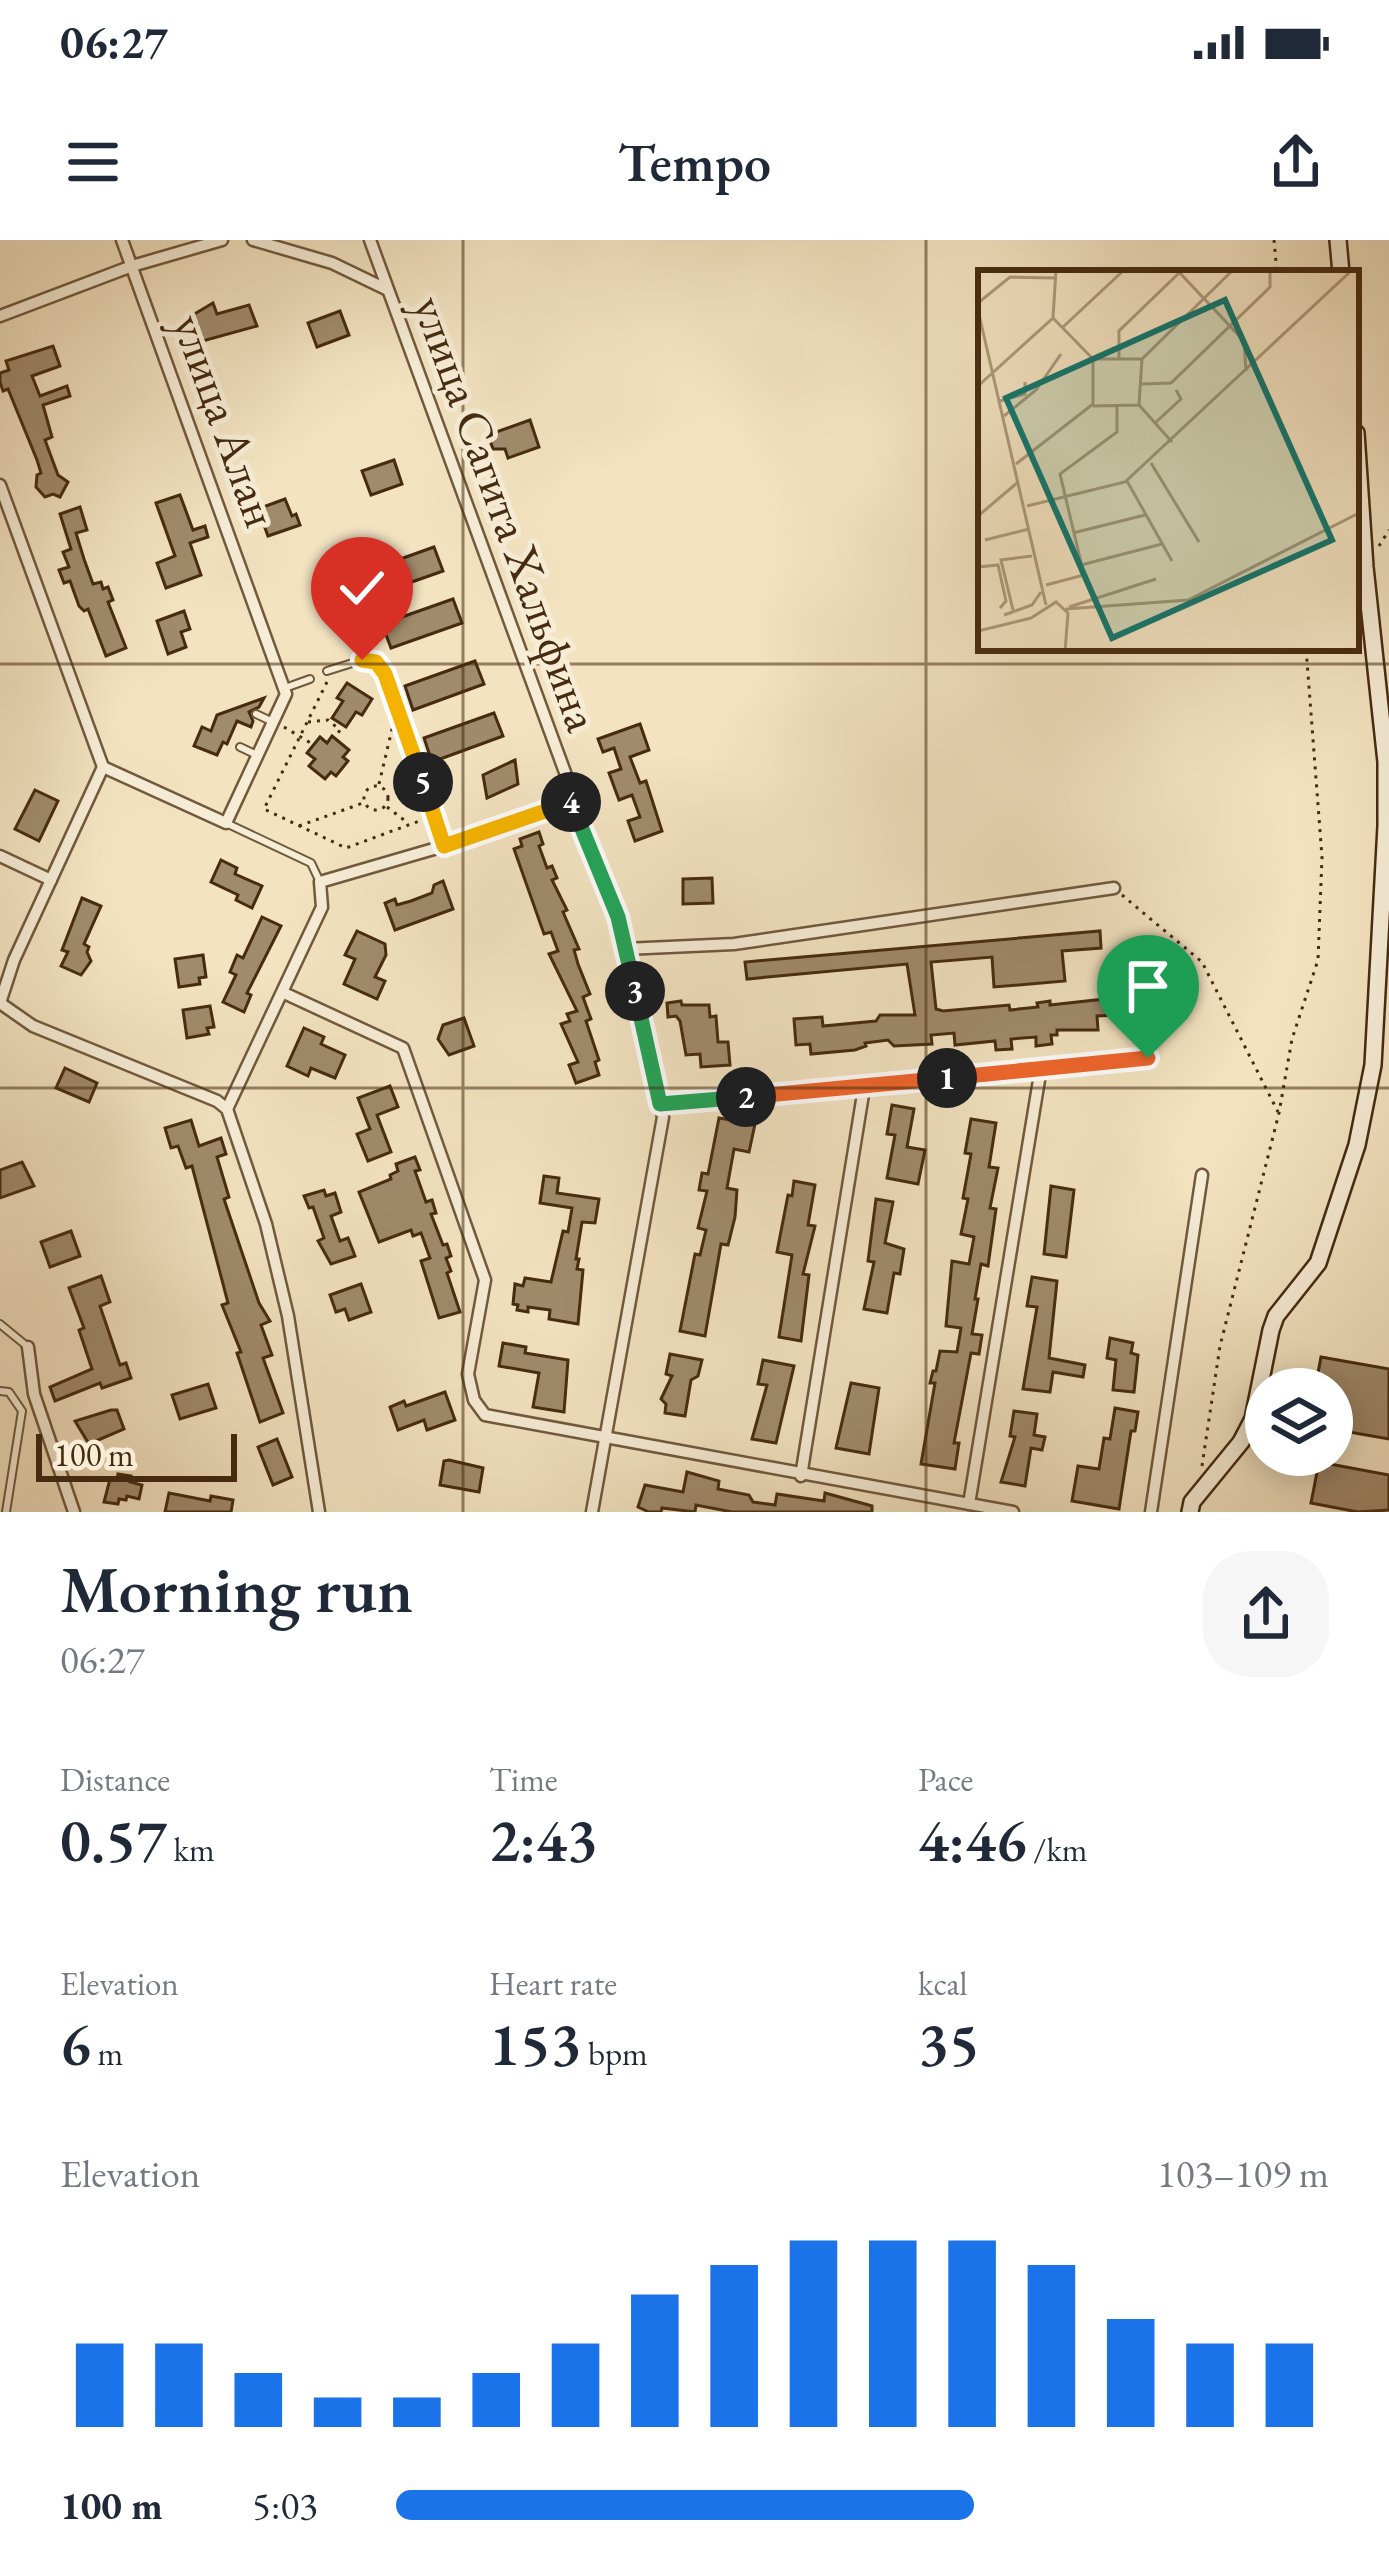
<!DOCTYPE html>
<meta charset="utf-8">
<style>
:root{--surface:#fff;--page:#f6f6f7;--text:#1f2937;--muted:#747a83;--accent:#1a73e8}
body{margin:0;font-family:"EB Garamond",serif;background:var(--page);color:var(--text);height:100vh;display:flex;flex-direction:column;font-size:45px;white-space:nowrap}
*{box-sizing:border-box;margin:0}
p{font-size:39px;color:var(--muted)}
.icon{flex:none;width:66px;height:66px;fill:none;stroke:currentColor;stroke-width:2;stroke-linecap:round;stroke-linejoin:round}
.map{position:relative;height:1272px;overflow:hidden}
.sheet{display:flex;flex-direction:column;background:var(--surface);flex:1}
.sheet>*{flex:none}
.buttons{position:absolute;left:1245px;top:1128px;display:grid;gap:24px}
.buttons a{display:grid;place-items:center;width:108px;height:108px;border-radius:50%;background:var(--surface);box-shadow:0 6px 30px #0003;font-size:60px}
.scale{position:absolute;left:36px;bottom:30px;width:201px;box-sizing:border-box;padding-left:12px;border:6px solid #462b10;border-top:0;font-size:33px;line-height:42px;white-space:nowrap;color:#462b10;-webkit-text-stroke:9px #f7edd7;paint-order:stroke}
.pin{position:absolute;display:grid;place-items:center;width:102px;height:102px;color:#fff;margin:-123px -51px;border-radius:50% 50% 50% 0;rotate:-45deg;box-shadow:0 0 12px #0007}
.pin .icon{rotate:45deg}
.km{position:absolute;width:60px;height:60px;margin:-30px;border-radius:50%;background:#222;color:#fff;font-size:33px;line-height:60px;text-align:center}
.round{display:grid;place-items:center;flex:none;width:126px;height:126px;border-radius:48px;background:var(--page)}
.head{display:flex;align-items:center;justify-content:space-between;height:204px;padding:0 60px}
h1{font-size:66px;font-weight:600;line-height:90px}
.figures{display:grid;grid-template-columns:repeat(3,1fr);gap:18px;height:204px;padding:12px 60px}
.figures div{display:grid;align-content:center}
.figures b{font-size:60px;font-weight:600}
.figures small{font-size:33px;font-weight:400}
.figures p{font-size:33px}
.chart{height:336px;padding:24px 60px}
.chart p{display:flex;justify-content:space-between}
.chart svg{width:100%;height:216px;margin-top:12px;stroke:var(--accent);stroke-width:6}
ul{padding:0 60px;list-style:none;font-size:39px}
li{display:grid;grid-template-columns:192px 144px 1fr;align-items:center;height:90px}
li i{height:30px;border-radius:15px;background:var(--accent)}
.status{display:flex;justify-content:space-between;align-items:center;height:84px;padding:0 60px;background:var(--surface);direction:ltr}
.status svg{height:33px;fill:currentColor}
header{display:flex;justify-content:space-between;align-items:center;height:156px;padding:0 60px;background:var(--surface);font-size:54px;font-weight:600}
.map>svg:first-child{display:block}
.building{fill:#a08b6c;stroke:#462b10;stroke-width:3}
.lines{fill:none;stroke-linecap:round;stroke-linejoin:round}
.lane-casing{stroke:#71593c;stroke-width:10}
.street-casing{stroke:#71593c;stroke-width:15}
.secondary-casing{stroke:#462b10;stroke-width:20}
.path{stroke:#462b10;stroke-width:3;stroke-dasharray:3 6;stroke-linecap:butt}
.lane{stroke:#f7edd7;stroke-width:6}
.street{stroke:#f7edd7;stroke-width:10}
.secondary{stroke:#f7edd7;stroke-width:15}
.split-1-casing{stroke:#fff;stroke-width:24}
.split-2-casing{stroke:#fff;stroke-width:24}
.split-3-casing{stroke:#fff;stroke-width:24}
.split-4-casing{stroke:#fff;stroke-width:24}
.split-5-casing{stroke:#fff;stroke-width:24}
.split-6-casing{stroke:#fff;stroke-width:24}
.split-1{stroke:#f0652b;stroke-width:15}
.split-2{stroke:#f0652b;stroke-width:15}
.split-3{stroke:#22a559;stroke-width:15}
.split-4{stroke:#22a559;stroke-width:15}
.split-5{stroke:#f5b400;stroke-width:15}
.split-6{stroke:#f5b400;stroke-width:15}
.grid{fill:none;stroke:#462b10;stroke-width:3;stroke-opacity:0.55}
.labels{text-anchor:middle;stroke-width:10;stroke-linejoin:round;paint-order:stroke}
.street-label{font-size:48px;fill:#462b10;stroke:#f7edd7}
.inset-road{fill:none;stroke:#ae997a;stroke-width:3}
.view{fill:#0f766e;fill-opacity:0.15;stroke:#0f766e;stroke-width:6}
.inset-edge{fill:none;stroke:#462b10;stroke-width:6}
</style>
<div class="status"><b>06:27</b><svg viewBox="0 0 49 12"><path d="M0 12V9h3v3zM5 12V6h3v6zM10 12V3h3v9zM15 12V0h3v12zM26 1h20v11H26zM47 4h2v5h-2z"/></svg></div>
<header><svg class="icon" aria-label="menu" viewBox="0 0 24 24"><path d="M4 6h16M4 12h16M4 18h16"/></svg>Tempo<svg class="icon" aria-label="share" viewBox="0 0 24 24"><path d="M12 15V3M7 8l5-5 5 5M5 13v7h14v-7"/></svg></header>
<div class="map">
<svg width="1389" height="1272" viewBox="0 0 1389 1272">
<rect width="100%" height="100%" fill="#f3e3c1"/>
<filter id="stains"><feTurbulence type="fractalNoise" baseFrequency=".00167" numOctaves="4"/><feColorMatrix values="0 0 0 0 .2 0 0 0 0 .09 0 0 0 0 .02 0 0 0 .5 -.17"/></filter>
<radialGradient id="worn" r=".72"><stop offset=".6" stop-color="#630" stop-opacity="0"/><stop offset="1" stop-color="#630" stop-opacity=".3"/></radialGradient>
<g class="building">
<path d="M213,63L217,74L249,65L257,86L199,102L186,79Z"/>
<path d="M340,71L349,95L317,107L308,83Z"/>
<path d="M53,106L60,126L32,136L40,156L67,146L70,156L43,165L52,197L45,200L58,235L68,242L60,257L53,254L45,257L36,247L37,235L41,233L37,220L8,149L3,151L0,142V133L9,130L6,121Z"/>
<path d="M530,180L539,207L508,218L505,209H493L488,195Z"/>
<path d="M394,220L402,244L371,255L362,231Z"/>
<path d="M180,255L193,290L205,286L208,297L190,303L201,335L166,348L157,323L175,316L156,263Z"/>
<path d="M285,259L292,276L296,274L300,285L268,296L258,269Z"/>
<path d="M80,267L87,290L76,293L84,319L93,344L101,342L103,349L108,347L113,360L108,362L126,408L106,416L88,369L84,371L79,366L70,341L64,343L59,330L69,327L63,312L71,309L60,274Z"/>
<path d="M434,307L443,331L372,356L364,332Z"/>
<path d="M453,359L462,383L391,408L382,384Z"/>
<path d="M184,371L190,389L181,392L186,407L168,414L157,381Z"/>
<path d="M475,421L484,444L413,470L405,446Z"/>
<path d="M347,443L372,459L362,475L356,472L346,487L332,478L343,461L337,458Z"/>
<path d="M264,458L259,467L249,472L253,481L251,487L237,481L227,504L223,502L217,515L194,506L202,487L211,491L217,475Z"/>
<path d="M494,473L503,496L432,522L424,498Z"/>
<path d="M640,484L649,510L630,517L640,543L646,541L662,591L635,601L628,581L640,577L632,555L619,560L609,533L621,529L614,508L603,512L598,499Z"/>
<path d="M332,496L349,510L343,517L348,521L336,536L331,532L325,539L309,526L315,519L307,513L320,497L327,503Z"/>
<path d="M515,520L518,544L487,558L483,535Z"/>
<path d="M35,550L58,561L39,601L15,589Z"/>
<path d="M539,592L543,604L539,606L547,628L552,626L557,638L552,640L567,670L563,672L579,709L574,710L578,724L590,754L583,757L591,779L586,781L599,820L595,822L599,835L576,843L569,825L578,822L561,784L570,781L567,774L577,771L549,714L558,711L551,692L544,694L514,609L522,606L520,599Z"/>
<path d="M221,620L237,628L235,634L262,646L252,668L236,660L238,655L211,642Z"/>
<path d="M712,638L713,663L683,664V639Z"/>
<path d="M443,641L453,669L395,690L385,663L395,659L397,665L411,661L432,653L434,645Z"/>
<path d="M82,658L101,666L84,704L89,707L87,712L91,721L81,735L61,726L68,712L62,710Z"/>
<path d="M262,677L281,686L247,753L251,755L244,772L223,762L236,735L230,732L237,715L243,718Z"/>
<path d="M357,691L385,704L386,715L375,737L385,741L377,759L344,744L355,719L345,715Z"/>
<path d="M1100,691L1101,708L1062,711L1065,741L994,747L992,717L931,722L936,769L943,771L1009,765L1010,770L1038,767L1037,763L1050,761V765L1141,755L1142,774L1097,776L1098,790H1057V795H1051L1052,804L1036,806V797L1011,799L1012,809L996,810L995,801L955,805L954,793L931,795L932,804L894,806L888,800L865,803L866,806L855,810L811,814L810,804L796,805L794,779L822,777L823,786L876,781L880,775H915L907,724L747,739L745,722Z"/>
<path d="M203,715L206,737L199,738L200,744L179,747L175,719Z"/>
<path d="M681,761L682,765H709L710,777L716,776L718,802H728L730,825L701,827L700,814L686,815L680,781L676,776L668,777L667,763Z"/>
<path d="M210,766L214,787L207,788L209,794L187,798L183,770Z"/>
<path d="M464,778L474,806L449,815L438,799L443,785Z"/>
<path d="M304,788L324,797L321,804L345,815L335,838L311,828L308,836L287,826Z"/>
<path d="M65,828L97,843L89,862L56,848Z"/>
<path d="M390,846L398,867L377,875L391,912L368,921L357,894L370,889L358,858Z"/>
<path d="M892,865L914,869L907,907L925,910L918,944L887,938L895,895L887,894Z"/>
<path d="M719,878L755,884L749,912L734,909L727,948L737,950L735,977L728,1005L721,1004L705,1096L680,1091L695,1014L700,1015L706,990L698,988L707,951L699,950L702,933L708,934Z"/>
<path d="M971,879L996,883L989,927L998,928L990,968L996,969L988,1026L981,1024L975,1059H978L972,1094L982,1095L979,1114L971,1113L965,1145L954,1203H959L955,1229L921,1224L935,1143H930L933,1131H936L940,1111L957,1112L961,1088L946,1086L952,1021L969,1024L974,997L961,994L968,959L963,958L971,914L965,913Z"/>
<path d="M191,880L199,906L221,898L226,914L217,917L229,957L224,959L259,1063L270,1081L261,1085L272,1115L263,1118L283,1173L260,1182L237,1113L241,1112L222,1065L228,1063L192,926L186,928L178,906L171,908L165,888Z"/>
<path d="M415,917L420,930L415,931L426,962L432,960L436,973L431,974L443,1005L447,1004L451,1016L446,1018L451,1031L447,1033L460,1072L439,1078L421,1021L430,1018L421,993L413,996L411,990L379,1002L359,952L391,939L390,935L398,931L396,924Z"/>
<path d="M22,922L34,946L0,958V930Z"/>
<path d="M544,936L559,938L557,953L599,959L595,983L582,982L576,1019H579L577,1029L583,1030L578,1084L549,1079L550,1070L528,1067V1072L517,1070L518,1065L513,1064L515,1044L523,1046L525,1038L551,1042L563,991L568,992L572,968L540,963Z"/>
<path d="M794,941L815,945L808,985L815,986L803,1034L809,1035L801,1101L779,1097L792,1015L777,1012L788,955L792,956Z"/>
<path d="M1051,946L1074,950L1066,1017L1044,1014Z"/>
<path d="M324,950L326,956L335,953L341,972L331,976L340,1001L348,998L355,1016L331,1024L318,1001L324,998L313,967L309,968L304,956Z"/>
<path d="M876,959L893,962L885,1003L904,1009L900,1034L894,1033L887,1073L864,1069L874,1022L868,1021Z"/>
<path d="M71,991L80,1016L50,1027L41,1002Z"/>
<path d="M101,1036L110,1062L100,1066L120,1125L126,1123L131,1138L102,1148L100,1143L55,1161L50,1147L92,1129L79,1090L84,1088L69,1048Z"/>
<path d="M1032,1037L1057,1041L1049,1118L1085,1125L1083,1137L1053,1132L1050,1152L1023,1149L1037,1067L1027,1066Z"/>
<path d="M361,1044L371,1072L349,1080L345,1069L336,1072L330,1055Z"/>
<path d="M1110,1098L1133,1103L1131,1113L1138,1115L1134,1152L1113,1150L1116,1120L1107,1118Z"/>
<path d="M503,1103L526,1107L525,1113L568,1120L564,1172L533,1167L539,1133L499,1126Z"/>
<path d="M670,1114L702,1120L698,1136L691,1140L685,1176L665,1173L666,1164L661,1159L672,1136L666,1134Z"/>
<path d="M1321,1117L1389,1129V1199L1332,1189V1149H1315Z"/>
<path d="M763,1120L794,1126L776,1203L752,1199L767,1145L758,1144Z"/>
<path d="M851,1143L879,1148L869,1214L836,1208Z"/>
<path d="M208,1144L216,1168L180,1179L172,1155Z"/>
<path d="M445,1152L455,1180L427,1190L424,1180L398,1190L390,1167L404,1161L406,1166Z"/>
<path d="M1115,1168L1138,1172L1135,1191H1131L1119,1269L1072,1261L1078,1226L1099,1229L1104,1198L1110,1199Z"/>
<path d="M111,1170H117L124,1189L89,1204L75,1181Z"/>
<path d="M1014,1171L1037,1174L1034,1195L1045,1197L1042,1210L1031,1208L1025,1246L1001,1242L1015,1197L1010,1196Z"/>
<path d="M277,1199L292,1237L273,1245L258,1207Z"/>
<path d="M449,1220L483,1228L479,1252L440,1245L444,1221Z"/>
<path d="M1319,1222L1389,1235V1270L1358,1272L1311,1263Z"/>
<path d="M687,1232L719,1241L718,1249L749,1255L753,1262L775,1265L777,1254L824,1261L825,1253L872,1266V1272H732L696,1265L695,1272L662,1268L661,1272H649L638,1267L645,1245L683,1252Z"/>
<path d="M118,1234L131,1236L130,1242L142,1245L139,1259L127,1256L126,1260L119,1259L118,1264L104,1262L110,1239L117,1240Z"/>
<path d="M169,1253L210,1261L211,1256L233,1260L231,1272H165Z"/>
</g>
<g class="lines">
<g class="lane-casing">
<g id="lane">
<path d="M327,431L362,420L381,427L444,606"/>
<path d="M285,448L310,439"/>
<path d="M256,474L273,482"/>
<path d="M240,507L257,515"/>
<path d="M226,583L311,623L320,642"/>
<path d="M0,1084L28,1107"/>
<path d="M0,1151L9,1152L22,1171L6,1272"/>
</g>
</g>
<g class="street-casing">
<g id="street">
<path d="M253,0L332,23L388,50"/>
<path d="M370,0L618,677L663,877L592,1272"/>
<path d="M0,76L132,26L222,0"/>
<path d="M0,245L103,527L14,720L0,763"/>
<path d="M103,527L226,583L286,454L122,0"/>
<path d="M0,616L51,640"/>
<path d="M625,709L734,704L1114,648"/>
<path d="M284,753L403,808L485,1040L468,1134L474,1160L485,1175L1013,1272"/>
<path d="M0,763L33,786L217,861L227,869L266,984L288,1076L319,1272"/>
<path d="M660,864L864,848L1148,818"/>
<path d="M227,869L322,667L320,642L444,606L573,562"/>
<path d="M28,1107L34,1154L74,1272"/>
<path d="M801,1236L864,848"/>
<path d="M969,1264L1041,828"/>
<path d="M1151,1272L1202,935"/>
</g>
</g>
<g class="secondary-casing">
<g id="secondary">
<path d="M1338,0L1341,33"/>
<path d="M1190,1272L1192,1262L1241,1202L1253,1179L1271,1090L1276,1076L1318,1023L1357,905L1373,825L1386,586V522L1365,327L1356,193"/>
</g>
</g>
<g class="path">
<path d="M1274,0L1277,33"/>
<path d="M1379,306L1389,290"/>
<path d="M327,442L264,569L346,608L422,580"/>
<path d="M308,482L328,480L340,490L336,496"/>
<path d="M284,487L314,505"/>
<path d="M379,544L393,485"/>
<circle cx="376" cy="558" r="12"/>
<path d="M387,567L408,583"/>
<path d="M299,586L363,563"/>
<path d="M1122,655L1202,722L1278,872"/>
<path d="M1202,1226L1220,1106L1279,873L1292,799L1318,720L1322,617L1306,408"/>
</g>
<use href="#lane" class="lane"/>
<use href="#street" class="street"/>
<use href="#secondary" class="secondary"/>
</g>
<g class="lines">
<g class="split-1-casing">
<path id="split-1" d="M947,838L1148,818"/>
</g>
<g class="split-2-casing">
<path id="split-2" d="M746,857L947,838"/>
</g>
<g class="split-3-casing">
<path id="split-3" d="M635,751L660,864L746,857"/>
</g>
<g class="split-4-casing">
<path id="split-4" d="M571,562L618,677L635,751"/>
</g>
<g class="split-5-casing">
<path id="split-5" d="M423,542L444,606L571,562"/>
</g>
<g class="split-6-casing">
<path id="split-6" d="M362,420L376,422L385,434L423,542"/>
</g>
<use href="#split-1" class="split-1"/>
<use href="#split-2" class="split-2"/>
<use href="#split-3" class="split-3"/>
<use href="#split-4" class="split-4"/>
<use href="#split-5" class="split-5"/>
<use href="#split-6" class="split-6"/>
</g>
<path class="grid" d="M463,0V1272M926,0V1272M0,424H1389M0,848H1389"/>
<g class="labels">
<g class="street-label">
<text transform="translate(226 180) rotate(70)" y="17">улица Алан</text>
<text transform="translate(507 273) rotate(70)" y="17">улица Сагита Хальфина</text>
</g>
</g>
<g transform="translate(978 30)">
<rect width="381" height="381" fill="#f3e3c1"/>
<path class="inset-road" d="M199,0L266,71L268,101M0,33L32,7L77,8M0,40L68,335M85,57L146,0M141,88V61L201,3M115,89H164L255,0M164,89L161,135L194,172M164,114L193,113L292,17V0M0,116L75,48L78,0M22,131L47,124V112M115,136L161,135M26,146L58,120L83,84M177,153L203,129L198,120M173,193L221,272M38,194L115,134V89L75,48M149,211L194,291M49,236L147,212L374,0M0,246L39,213M95,263L167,245M7,270L51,259M103,295L184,274M0,297L20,295L28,331L22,338M68,315L106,305L82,204L139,162V137M91,337L178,309M88,339L210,330L381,243M35,340L23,290L54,286M26,345L54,335L63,322M0,361L53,348L78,332L90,343L87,381"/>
<path class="view" d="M247,30L354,270L134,368L28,128Z"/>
<rect width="381" height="381" class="inset-edge"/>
</g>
<rect width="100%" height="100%" filter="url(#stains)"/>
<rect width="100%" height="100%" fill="url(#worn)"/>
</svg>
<div class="buttons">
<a><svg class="icon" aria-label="layers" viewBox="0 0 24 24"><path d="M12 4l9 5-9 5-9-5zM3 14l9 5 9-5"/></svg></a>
</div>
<div class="scale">100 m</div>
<div class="pin" style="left:1148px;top:818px;background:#1e9e55"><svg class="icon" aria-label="arrive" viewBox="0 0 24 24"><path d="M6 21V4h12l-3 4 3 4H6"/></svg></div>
<div class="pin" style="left:362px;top:420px;background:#d93025"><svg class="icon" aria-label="check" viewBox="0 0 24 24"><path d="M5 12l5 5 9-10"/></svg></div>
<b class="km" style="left:947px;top:838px">1</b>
<b class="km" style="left:746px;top:857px">2</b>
<b class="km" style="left:635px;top:751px">3</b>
<b class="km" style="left:571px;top:562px">4</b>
<b class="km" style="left:423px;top:542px">5</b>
</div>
<section class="sheet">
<div class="head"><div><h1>Morning run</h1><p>06:27</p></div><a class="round"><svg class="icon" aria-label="share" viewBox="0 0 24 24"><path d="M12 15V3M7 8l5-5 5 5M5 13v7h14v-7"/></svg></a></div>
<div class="figures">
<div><p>Distance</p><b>0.57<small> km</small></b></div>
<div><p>Time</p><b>2:43</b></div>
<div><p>Pace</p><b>4:46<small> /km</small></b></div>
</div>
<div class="figures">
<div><p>Elevation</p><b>6<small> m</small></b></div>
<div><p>Heart rate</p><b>153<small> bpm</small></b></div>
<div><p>kcal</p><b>35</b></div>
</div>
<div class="chart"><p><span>Elevation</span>103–109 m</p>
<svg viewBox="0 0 160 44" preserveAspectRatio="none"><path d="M5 44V27M15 44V27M25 44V33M35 44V38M45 44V38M55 44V33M65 44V27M75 44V17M85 44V11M95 44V6M105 44V6M115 44V6M125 44V11M135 44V22M145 44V27M155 44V27"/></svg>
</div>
<ul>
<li><b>100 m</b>5:03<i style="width:62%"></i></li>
</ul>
</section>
